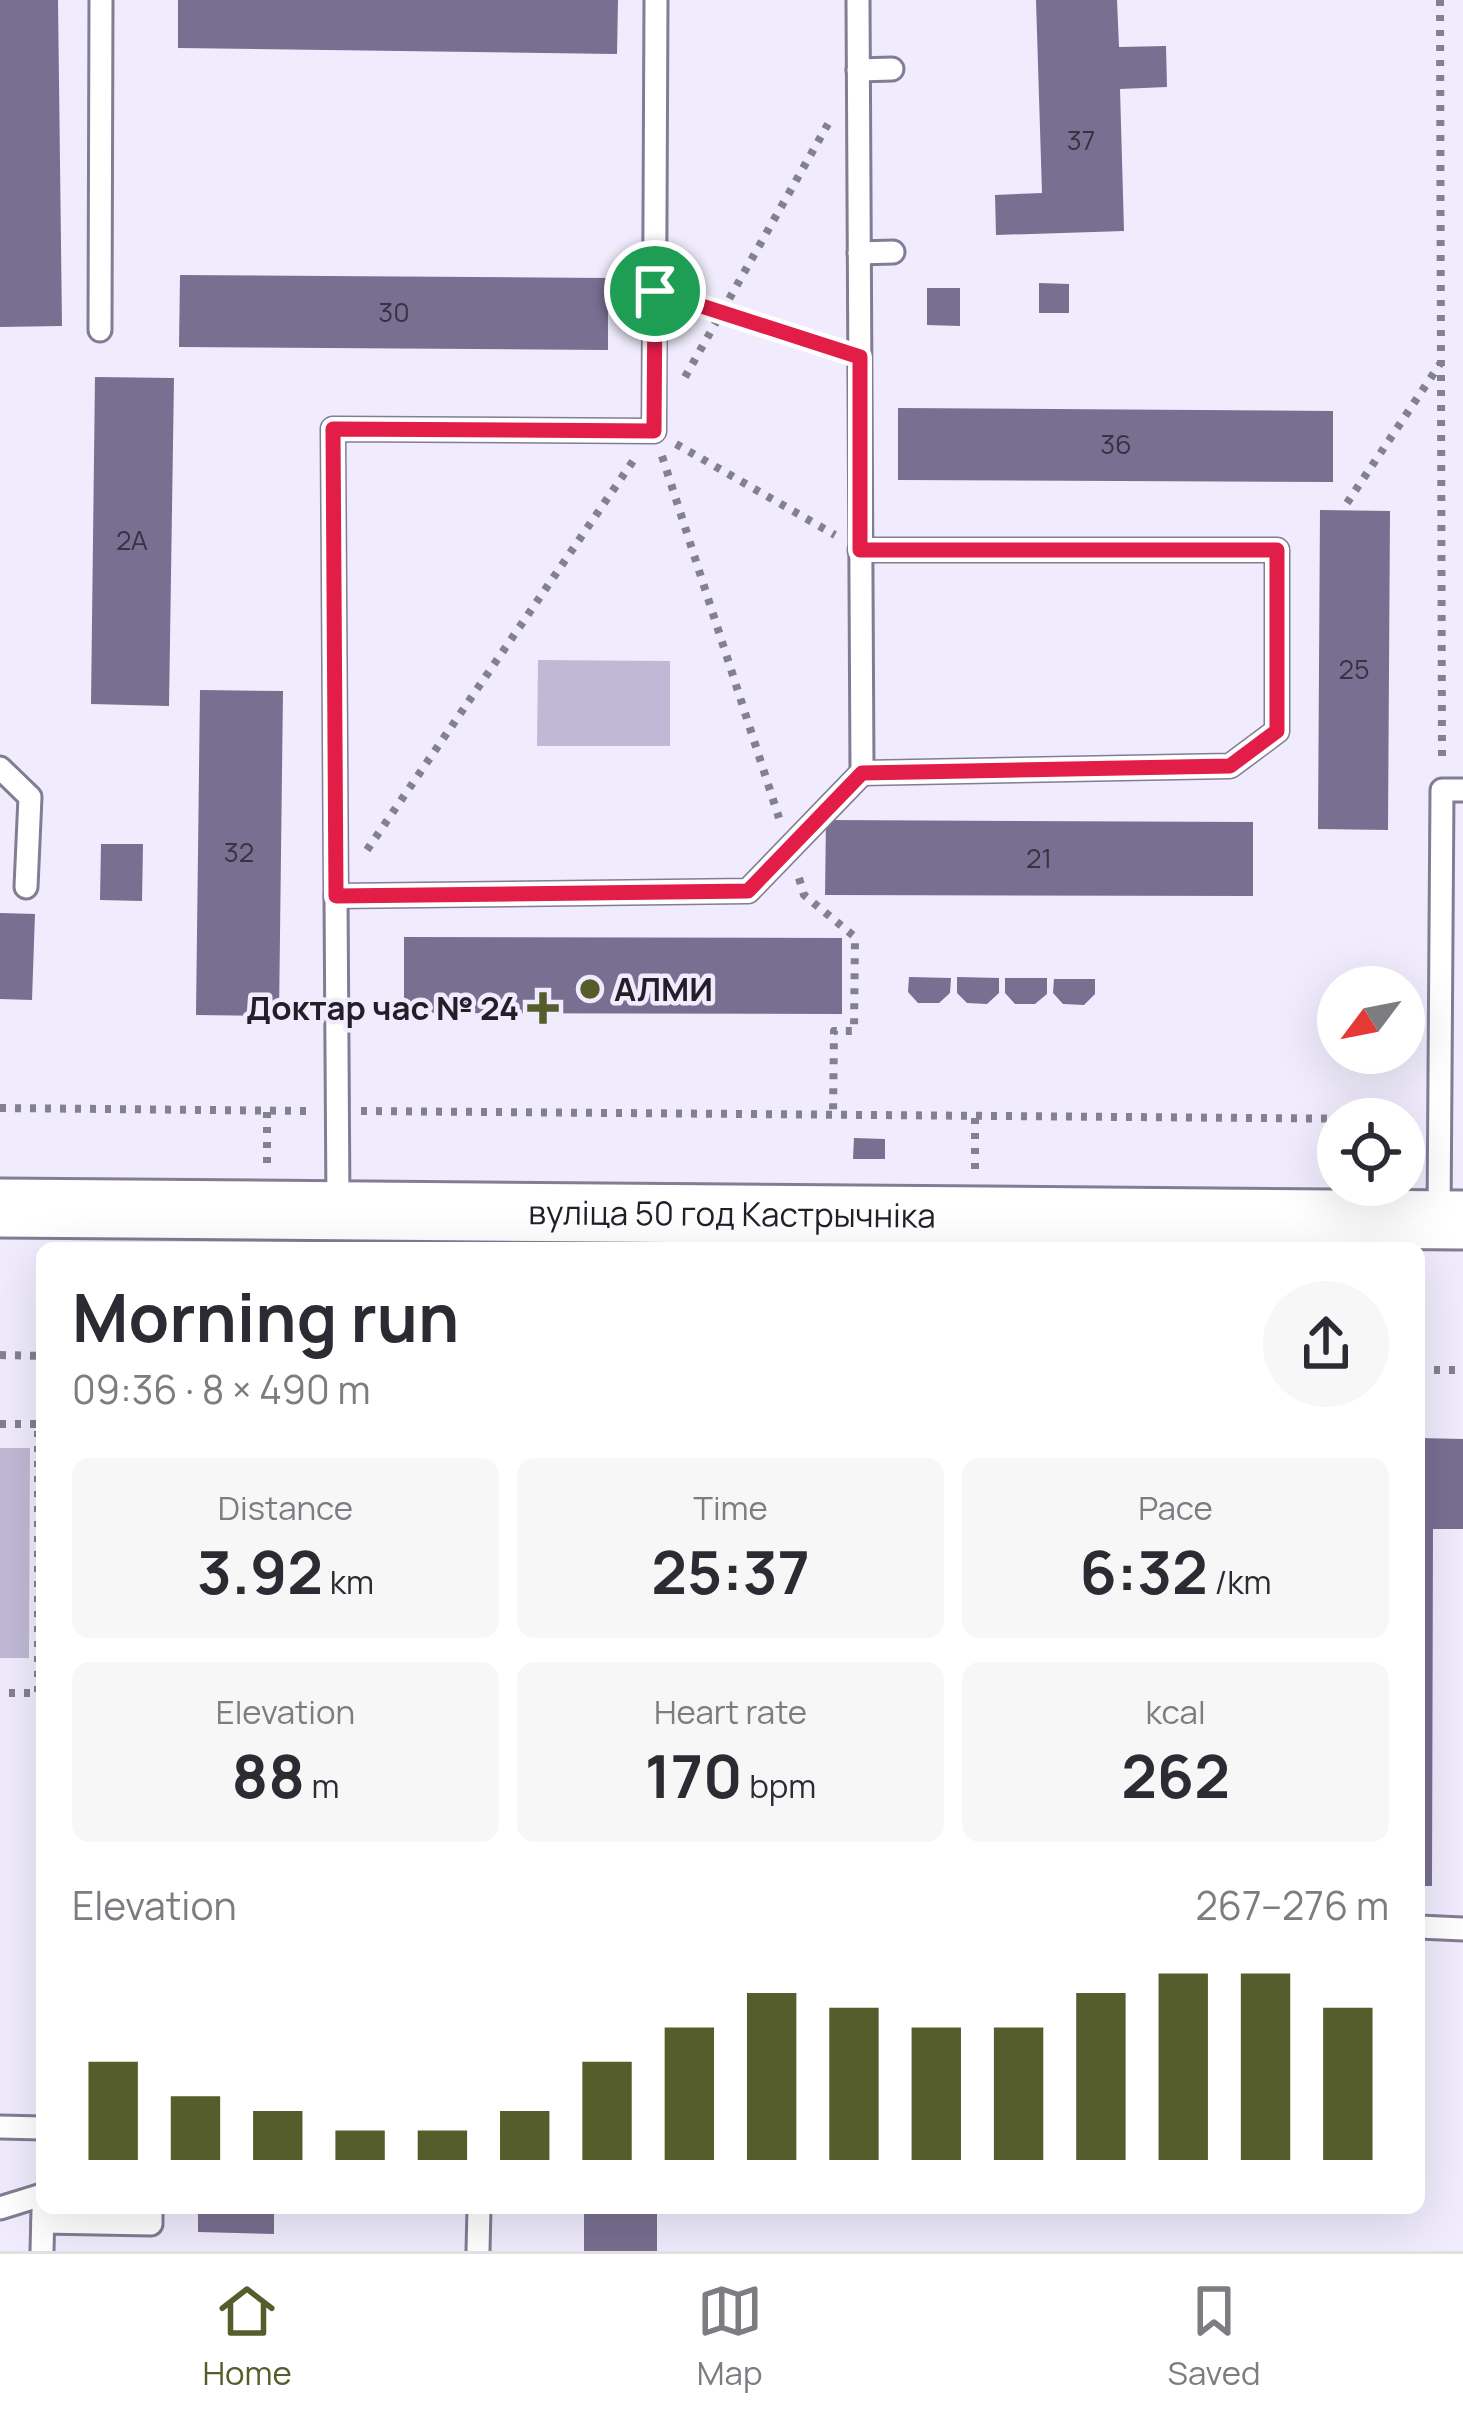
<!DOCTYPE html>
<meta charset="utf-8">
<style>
:root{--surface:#fff;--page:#f7f7f7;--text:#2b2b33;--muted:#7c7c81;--line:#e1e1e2;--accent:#555d2c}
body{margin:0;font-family:Manrope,sans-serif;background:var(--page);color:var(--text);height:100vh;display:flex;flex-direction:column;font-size:45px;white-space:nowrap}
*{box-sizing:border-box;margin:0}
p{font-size:39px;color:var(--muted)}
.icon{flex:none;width:66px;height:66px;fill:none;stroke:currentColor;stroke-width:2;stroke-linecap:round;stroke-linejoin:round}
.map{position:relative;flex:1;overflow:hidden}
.side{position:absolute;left:36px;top:1242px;width:1389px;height:972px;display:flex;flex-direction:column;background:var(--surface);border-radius:18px;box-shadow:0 12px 48px #0002}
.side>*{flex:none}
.needle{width:78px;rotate:238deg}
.fabs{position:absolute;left:1317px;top:966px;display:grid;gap:24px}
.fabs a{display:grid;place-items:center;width:108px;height:108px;border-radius:50%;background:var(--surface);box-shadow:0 12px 48px #0002;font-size:60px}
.pin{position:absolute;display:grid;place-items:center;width:102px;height:102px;color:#fff;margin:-51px;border:6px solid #fff;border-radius:50%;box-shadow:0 3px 12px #0007}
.round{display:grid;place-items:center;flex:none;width:126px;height:126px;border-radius:63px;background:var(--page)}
.summary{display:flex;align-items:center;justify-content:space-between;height:204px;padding:0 36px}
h1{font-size:66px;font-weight:700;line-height:90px}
.stats{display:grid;grid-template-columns:repeat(3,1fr);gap:18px;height:204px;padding:12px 36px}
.stats div{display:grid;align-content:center;border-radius:18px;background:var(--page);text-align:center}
.stats b{font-size:60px;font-weight:700}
.stats small{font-size:33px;font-weight:400}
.stats p{font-size:33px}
.chart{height:336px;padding:24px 36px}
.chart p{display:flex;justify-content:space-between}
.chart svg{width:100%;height:216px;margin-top:12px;stroke:var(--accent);stroke-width:6}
.tab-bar{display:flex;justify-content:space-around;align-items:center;height:168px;border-top:3px solid var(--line);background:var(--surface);font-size:33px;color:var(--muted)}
.tab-bar a{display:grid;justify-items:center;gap:6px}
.tab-bar .selected{color:var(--accent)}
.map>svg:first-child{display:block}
.green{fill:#c0b9d5}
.building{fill:#786f91}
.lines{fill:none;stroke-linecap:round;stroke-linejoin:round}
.lane-casing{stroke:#827c94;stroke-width:27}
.secondary-casing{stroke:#827c94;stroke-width:63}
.path{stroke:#84818e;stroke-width:8;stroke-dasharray:6 9;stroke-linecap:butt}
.lane{stroke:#fff;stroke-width:21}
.secondary{stroke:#fff;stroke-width:57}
.route-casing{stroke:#fff;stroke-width:24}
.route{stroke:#e11d48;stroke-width:15}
.poi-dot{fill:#555d2c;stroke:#f0ecfd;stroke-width:4.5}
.labels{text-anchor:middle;stroke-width:9;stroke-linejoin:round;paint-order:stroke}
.number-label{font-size:27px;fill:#383343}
.poi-label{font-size:33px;font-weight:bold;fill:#221f29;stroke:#f0ecfd;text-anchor:start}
.street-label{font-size:33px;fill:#221f29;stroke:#f0ecfd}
</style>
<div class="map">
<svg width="1463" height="2251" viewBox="0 0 1463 2251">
<rect width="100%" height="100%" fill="#f0ecfd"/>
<g class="green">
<path d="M538,660L670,661V746H537Z"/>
<path d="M0,1448H30L29,1658H0Z"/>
</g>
<g class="building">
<path d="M0,0H58L62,326L0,327Z"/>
<path d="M178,0H618L617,54L178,48Z"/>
<path d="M1036,0H1117L1119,47L1166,46L1167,87L1120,89L1124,231L996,235L995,195L1042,193Z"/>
<path d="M180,275L608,278V350L179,347Z"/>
<path d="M1039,283L1069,284V313H1039Z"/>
<path d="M927,288H960V326L927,325Z"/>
<path d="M95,377L174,378L169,706L91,704Z"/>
<path d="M898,408L1333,411V482L898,480Z"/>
<path d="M1320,510L1390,511L1388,830L1318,829Z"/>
<path d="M200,690L283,691L279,1016L196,1015Z"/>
<path d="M826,820L1253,822V896L825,895Z"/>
<path d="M101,844H143L142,901L100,900Z"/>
<path d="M0,913L35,914L32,1000L0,999Z"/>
<path d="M404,937L842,938V1014L404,1013Z"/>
<path d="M909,977L951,978L950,993L939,1003H918L908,992Z"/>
<path d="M957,977L999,978V993L987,1004L967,1003L957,993Z"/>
<path d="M1005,978H1047V994L1035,1004H1015L1005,993Z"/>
<path d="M1054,979H1095V994L1084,1005L1063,1004L1053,993Z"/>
<path d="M854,1138L885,1139V1159H853Z"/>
<path d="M1419,1438L1463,1439V1529H1433L1432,1886H1419Z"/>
<path d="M198,2208H274V2234L198,2232Z"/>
<rect x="584" y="2208" width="73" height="43"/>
</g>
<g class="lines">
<g class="lane-casing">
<g id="lane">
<path d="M858,70L892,69"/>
<path d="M859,253L893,252"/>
<path d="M100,330L101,0"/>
<path d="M860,550H1277V731L1230,766L862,773"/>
<path d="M0,768L30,797L26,887"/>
<path d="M336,896L748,891L862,773L858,0"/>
<path d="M338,1206L333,429L654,431L656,0"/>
<path d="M1439,1219L1442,790H1463"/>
<path d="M1419,1927L1463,1929"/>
<path d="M0,2127L42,2128"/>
<path d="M0,2208L42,2195"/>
<path d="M43,2222L151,2224V2208"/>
<path d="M42,2251L43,2210"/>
<path d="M478,2251L479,2208"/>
</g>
</g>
<g class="secondary-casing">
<g id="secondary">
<path id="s1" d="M0,1208L1463,1220"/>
</g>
</g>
<g class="path">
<path d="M1440,0L1442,760"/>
<path d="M685,300L830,347"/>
<path d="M685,377L828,124"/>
<path d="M676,444L835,535"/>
<path d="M662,456L779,818"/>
<path d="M1347,503L1440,364"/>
<path d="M367,850L633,461"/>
<path d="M799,878L804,895L855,937L854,1031H834L833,1115"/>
<path d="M0,1108L310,1111"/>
<path d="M361,1111L1382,1119"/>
<path d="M267,1163V1111"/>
<path d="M975,1169V1116"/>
<path d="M0,1355L42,1356"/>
<path d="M1419,1370H1463"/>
<path d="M0,1424H38V1693H0"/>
</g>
<use href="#lane" class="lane"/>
<use href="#secondary" class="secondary"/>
</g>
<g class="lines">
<g class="route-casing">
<path id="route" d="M655,291L860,357V550H1277V731L1230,766L862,773L748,891L336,896L333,429L654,431Z"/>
</g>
<use href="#route" class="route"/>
</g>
<g class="poi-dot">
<circle cx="590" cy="989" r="12"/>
<path d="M537 990h12v12h12v12h-12v12h-12v-12h-12v-12h12z"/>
</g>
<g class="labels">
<g class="number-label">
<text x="1081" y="150">37</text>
<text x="394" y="322">30</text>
<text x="1116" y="454">36</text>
<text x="132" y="550">2А</text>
<text x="1354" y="679">25</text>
<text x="239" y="862">32</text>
<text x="1039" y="868">21</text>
</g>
<g class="poi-label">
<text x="614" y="1001">АЛМИ</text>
<text x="519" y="1020" text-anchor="end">Доктар час № 24</text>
</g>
<g class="street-label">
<text dy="12" stroke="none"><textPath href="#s1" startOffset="732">вуліца 50 год Кастрычніка</textPath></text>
</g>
</g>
</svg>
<div class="fabs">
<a><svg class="needle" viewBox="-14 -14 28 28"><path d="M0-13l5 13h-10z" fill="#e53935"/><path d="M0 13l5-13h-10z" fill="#7c7c81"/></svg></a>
<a><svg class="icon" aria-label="locate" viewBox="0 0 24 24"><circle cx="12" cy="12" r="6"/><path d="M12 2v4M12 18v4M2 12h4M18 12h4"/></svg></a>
</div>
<div class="pin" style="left:655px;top:291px;background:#1e9e55"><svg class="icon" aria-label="arrive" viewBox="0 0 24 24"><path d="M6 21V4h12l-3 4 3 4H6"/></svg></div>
<section class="side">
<div class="summary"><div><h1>Morning run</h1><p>09:36 · 8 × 490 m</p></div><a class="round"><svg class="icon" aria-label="share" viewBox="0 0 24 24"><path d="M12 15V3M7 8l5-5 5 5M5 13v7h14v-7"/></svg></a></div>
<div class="stats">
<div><p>Distance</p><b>3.92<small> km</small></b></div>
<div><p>Time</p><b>25:37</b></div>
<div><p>Pace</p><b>6:32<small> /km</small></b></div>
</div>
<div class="stats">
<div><p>Elevation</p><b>88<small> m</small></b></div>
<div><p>Heart rate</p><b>170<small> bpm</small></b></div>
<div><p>kcal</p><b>262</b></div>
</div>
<div class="chart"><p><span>Elevation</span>267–276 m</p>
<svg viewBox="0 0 160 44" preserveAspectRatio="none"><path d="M5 44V24M15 44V31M25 44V34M35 44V38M45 44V38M55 44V34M65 44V24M75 44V17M85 44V10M95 44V13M105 44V17M115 44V17M125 44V10M135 44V6M145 44V6M155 44V13"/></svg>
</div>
</section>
</div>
<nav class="tab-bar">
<a class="selected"><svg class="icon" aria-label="home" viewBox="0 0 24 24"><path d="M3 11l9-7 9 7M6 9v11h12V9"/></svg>Home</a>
<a><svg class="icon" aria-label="map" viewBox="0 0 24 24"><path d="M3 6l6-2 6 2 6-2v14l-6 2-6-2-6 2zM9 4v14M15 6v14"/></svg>Map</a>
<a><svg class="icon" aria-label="saved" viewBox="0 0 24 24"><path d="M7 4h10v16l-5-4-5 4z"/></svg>Saved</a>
</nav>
